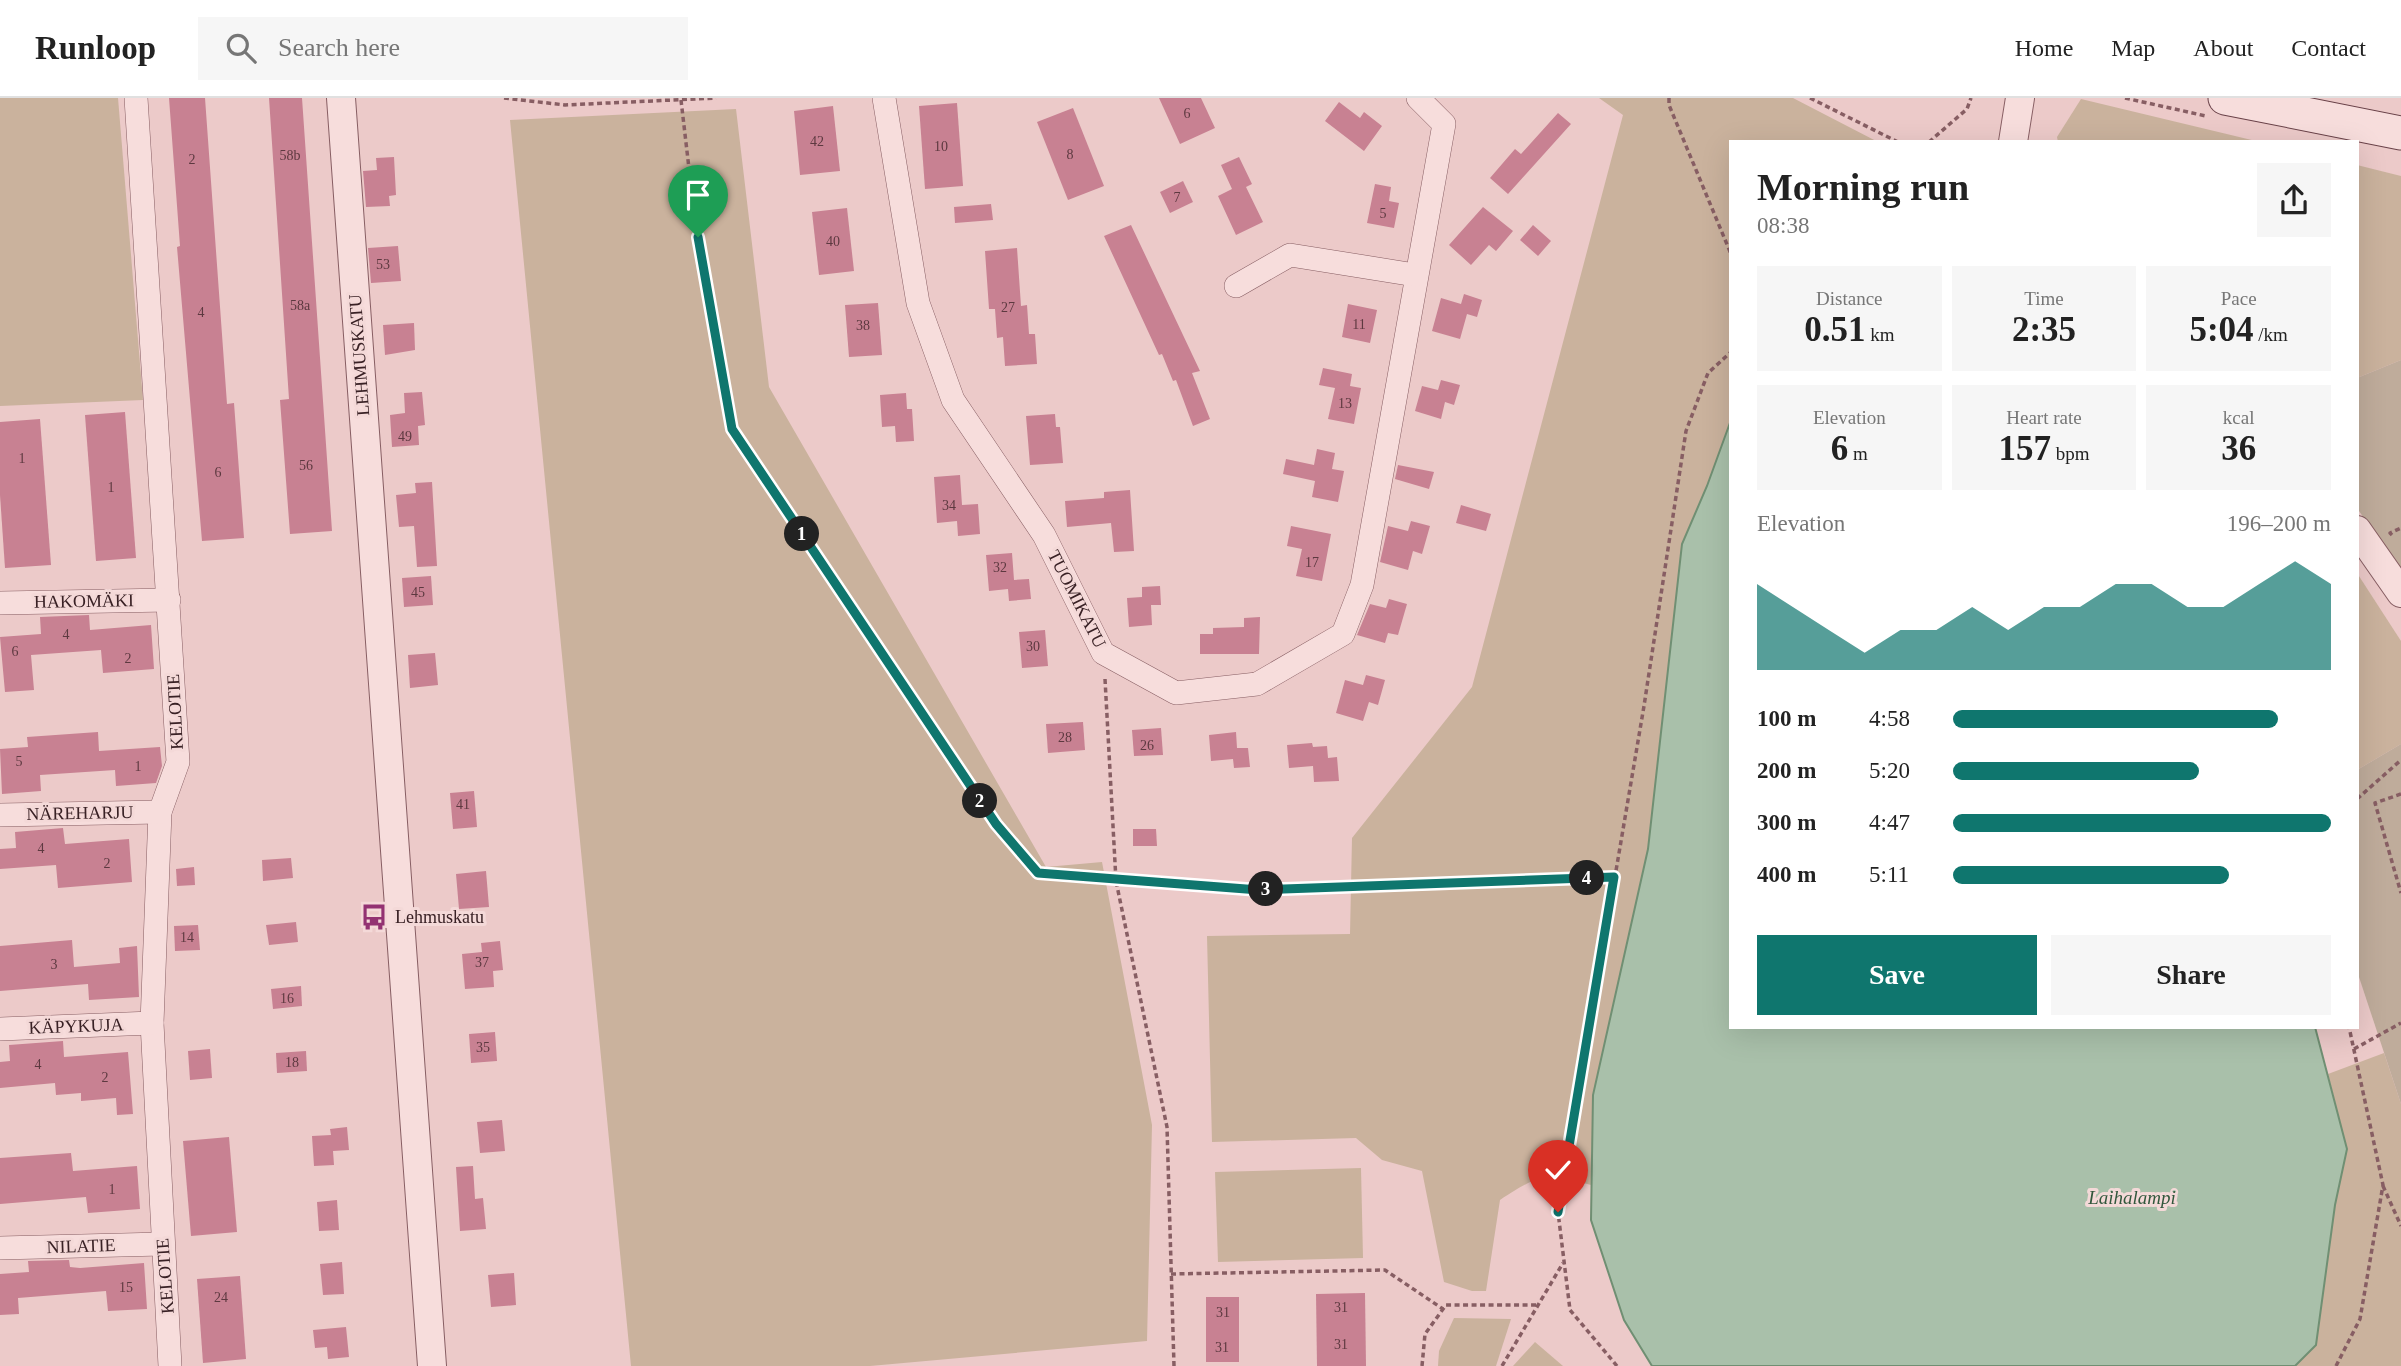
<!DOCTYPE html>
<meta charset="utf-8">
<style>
:root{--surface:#fff;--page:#f6f6f6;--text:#222;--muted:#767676;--line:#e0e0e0;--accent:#0f766e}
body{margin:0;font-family:"Times New Roman",serif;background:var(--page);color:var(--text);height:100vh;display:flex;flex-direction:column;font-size:26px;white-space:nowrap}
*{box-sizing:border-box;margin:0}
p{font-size:23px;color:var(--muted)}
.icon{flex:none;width:38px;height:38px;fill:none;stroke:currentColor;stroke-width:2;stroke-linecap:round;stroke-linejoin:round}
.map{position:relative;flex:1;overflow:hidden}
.details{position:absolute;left:1729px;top:42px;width:630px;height:889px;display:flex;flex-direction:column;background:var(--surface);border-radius:0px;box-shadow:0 7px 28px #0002}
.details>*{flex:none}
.pin{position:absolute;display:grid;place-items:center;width:60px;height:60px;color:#fff;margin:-72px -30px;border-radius:50% 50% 50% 0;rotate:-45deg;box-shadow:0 0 7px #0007}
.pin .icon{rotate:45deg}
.km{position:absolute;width:35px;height:35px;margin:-18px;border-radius:50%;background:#222;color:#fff;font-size:19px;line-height:35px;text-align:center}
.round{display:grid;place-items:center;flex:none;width:74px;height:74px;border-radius:0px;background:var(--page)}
.overview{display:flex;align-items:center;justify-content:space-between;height:119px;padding:0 28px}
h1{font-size:38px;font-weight:700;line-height:52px}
.stats{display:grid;grid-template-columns:repeat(3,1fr);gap:10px;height:119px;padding:7px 28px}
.stats div{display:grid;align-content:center;border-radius:0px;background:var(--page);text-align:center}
.stats b{font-size:35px;font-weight:700}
.stats small{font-size:19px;font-weight:400}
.stats p{font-size:19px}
.chart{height:196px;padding:14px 28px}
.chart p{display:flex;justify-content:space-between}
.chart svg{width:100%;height:126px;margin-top:7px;fill:var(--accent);opacity:.7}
.cta{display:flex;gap:14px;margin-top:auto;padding:14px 28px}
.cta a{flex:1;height:80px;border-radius:0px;background:var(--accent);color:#fff;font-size:28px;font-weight:700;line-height:80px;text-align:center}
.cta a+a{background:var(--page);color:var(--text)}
ul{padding:0 28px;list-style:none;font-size:23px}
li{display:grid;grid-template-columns:112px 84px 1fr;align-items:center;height:52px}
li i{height:18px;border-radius:9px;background:var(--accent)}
header{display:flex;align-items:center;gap:42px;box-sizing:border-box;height:98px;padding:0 35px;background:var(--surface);border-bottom:2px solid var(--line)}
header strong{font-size:33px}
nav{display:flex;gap:38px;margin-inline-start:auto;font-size:24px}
.search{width:490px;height:63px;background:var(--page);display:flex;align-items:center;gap:18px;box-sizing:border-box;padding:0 24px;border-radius:0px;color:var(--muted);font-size:26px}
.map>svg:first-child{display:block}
.green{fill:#cab29d}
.cemetery{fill:#bfac9b}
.water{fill:#a9c0aa;stroke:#708f73;stroke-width:2}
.building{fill:#c88192}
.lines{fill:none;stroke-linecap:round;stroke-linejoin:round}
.minor-casing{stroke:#875e63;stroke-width:24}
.tertiary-casing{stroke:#875e63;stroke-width:30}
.secondary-casing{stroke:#694148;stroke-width:35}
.path{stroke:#875e63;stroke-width:3.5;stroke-dasharray:5 3.5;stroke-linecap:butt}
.minor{stroke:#f7dddc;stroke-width:23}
.tertiary{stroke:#f7dddc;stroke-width:28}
.secondary{stroke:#f7dddc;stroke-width:33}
.route-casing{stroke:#fff;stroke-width:14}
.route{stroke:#0f766e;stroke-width:9}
.labels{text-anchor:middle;stroke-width:6;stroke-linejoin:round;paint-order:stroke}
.number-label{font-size:14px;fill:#5d3940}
.street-label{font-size:18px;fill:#392125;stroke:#f4d9d8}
.poi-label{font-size:18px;fill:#392125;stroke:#f4d9d8;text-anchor:start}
.water-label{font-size:19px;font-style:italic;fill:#31573c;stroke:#f4d9d8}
</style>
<header>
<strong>Runloop</strong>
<div class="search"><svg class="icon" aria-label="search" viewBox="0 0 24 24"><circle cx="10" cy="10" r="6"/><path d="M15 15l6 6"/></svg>Search here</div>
<nav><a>Home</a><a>Map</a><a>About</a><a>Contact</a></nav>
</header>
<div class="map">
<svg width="2401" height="1268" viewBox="0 0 2401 1268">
<rect width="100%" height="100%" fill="#eccac9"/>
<g class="green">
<path d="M0,0H118L143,302L0,308Z"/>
<path d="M1599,0H1793L1878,44H1731V322L1707,388L1682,446L1648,751L1593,997L1591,1087C1545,1075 1541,1075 1500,1102L1486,1193H1472L1444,1184L1422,1073L1382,1062L1356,1040L1212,1044L1207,838L1350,836L1352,740L1472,589L1623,17Z"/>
<path d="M2081,1L2260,44H2058L2057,39Z"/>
<path d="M736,11L769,289L1046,769L1102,764L1152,1027L1147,1243L870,1268H631L510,22Z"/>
<path d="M2357,67L2401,78V262L2357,280Z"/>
<path d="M2357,475L2401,543V646L2357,672Z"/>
<path d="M2384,955L2401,1006V1268H2295L2316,1247L2335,1107L2347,1051L2328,976Z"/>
<path d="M1361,1070L1363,1160L1218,1164L1215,1074Z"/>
<path d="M1454,1220L1511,1221L1496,1268H1438L1439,1253Z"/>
<path d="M1535,1244L1563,1268H1513Z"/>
</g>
<g class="cemetery">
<path d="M2401,262V475L2357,410V280Z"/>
<path d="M2401,646V1006L2357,873V672Z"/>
</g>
<path class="water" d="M1731,322V929H2315L2347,1051L2335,1107L2316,1247L2295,1268H1652L1624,1222L1591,1122L1593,997L1648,751L1682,446L1707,388Z"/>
<g class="building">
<path d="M169,0H205L227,306L234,305L244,440L202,443L177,149L180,148Z"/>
<path d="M269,0H302L332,433L290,436L280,302L289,301Z"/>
<path d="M1159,0H1201L1215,30L1180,46Z"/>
<path d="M1339,4L1360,20L1364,14L1382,28L1364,53L1325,23Z"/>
<path d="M957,5L963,88L925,91L919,8Z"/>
<path d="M833,8L840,73L800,77L794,13Z"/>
<path d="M1073,10L1104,88L1068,102L1037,24Z"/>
<path d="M1558,15L1571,26L1508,96L1490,80L1515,51L1521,56Z"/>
<path d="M394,59L396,97L389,98L390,108L366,109L363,73L377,72L376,60Z"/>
<path d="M1239,59L1252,86L1246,89L1263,124L1236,137L1218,98L1232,91L1221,67Z"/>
<path d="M1183,83L1193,104L1170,115L1160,94Z"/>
<path d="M1375,86L1391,89L1389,103L1399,105L1394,130L1367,125Z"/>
<path d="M991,106L993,122L955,125L954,109Z"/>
<path d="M1483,109L1513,133L1496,153L1489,147L1471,167L1449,147Z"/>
<path d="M847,110L854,173L819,177L812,114Z"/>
<path d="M1131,127L1200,273L1192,275L1210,321L1193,328L1176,282L1173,283L1162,256L1159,257L1104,138Z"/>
<path d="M1533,127L1551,143L1538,158L1520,142Z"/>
<path d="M398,148L401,183L371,185L368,150Z"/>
<path d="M1017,150L1021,208L1027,207L1029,236H1035L1037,266L1005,268L1003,239L997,240L995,211H989L985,153Z"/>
<path d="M1464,196L1482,202L1477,219L1467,216L1460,241L1432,233L1441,200L1461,206Z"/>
<path d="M878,205L882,257L849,259L845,207Z"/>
<path d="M1348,206L1377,212L1370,245L1342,239Z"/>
<path d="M414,225L415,252L385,257L383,227Z"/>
<path d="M1323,270L1352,276L1350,288L1361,290L1354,326L1328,321L1335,290L1319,287Z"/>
<path d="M1441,282L1460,287L1454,307L1445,304L1441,321L1415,313L1422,288L1438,292Z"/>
<path d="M422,294L425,327L418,328L419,347L392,349L390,317L405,315L404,295Z"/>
<path d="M906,295L907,311H912L914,343L896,344L895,328L882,329L880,297Z"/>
<path d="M125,314L136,460L96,463L85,317Z"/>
<path d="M1055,316L1056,329H1060L1063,365L1030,367L1026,318Z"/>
<path d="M40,321L51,467L5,470L0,397V324Z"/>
<path d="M1317,351L1335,355L1332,371L1344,373L1338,404L1312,399L1315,383L1283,376L1286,361L1314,367Z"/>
<path d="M1398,367L1434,374L1429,391L1395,381Z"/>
<path d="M960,377L962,407L978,406L980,436L958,438L957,423L937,425L934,379Z"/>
<path d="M432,384L437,468L417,469L414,428L399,429L396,397L416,395L415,385Z"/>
<path d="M1130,392L1134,453L1114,454L1111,425L1067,429L1065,403L1104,400V394Z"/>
<path d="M1461,407L1491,416L1486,433L1456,425Z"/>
<path d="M1411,423L1430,428L1422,456L1413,453L1408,472L1380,464L1388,428L1408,433Z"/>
<path d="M1291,428L1331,436L1322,483L1296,478L1302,451L1287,448Z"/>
<path d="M1012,455L1014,482L1029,481L1031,501L1009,503L1008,491L989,493L986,457Z"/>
<path d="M431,478L433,507L404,509L402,480Z"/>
<path d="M1160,488L1161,507H1151L1152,527L1129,529L1127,500L1142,499V489Z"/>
<path d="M1389,501L1407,506L1398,537L1388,535L1385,545L1357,537L1370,506L1386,510Z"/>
<path d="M89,517L90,532L151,527L154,571L103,575L101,552L31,557L34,592L5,594L0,539L41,536L40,519Z"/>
<path d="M1260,519L1259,556H1200V536H1213V530L1244,529V520Z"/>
<path d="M1045,532L1048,568L1022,570L1019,534Z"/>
<path d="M435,555L438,587L410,590L408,557Z"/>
<path d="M1366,577L1385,582L1378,607L1369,604L1363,623L1336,615L1345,582L1363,587Z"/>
<path d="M1083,624L1085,652L1048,655L1046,626Z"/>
<path d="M1161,630L1163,657L1134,658L1132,632Z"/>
<path d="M98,634L99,653L160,649L162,668L156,685L116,688L115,672L40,677L41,693L2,696L0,651L28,649L27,639Z"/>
<path d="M1236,634L1237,650H1248L1250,669L1234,670L1233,661L1211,663L1209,637Z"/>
<path d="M1312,645L1313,649L1327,648L1328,660L1337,659L1339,683L1314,684L1313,668L1289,670L1287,647Z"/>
<path d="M474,693L477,729L453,731L450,695Z"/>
<path d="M63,730L65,746L129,741L132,784L58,790L56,767L0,771V751L16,750L15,734Z"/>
<path d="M1133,731H1156L1157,748H1133Z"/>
<path d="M291,760L293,780L263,783L262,762Z"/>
<path d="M194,769L195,787L177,788L176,771Z"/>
<path d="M486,773L489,809L459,811L456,776Z"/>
<path d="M296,824L298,844L269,847L266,827Z"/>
<path d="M198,827L200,852L175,853L174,828Z"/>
<path d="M72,842L74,869L120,865L119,850L137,848L139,899L89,902L88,886L0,893V848Z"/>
<path d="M500,843L503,872L493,873L494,889L465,891L462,856L482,854L481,845Z"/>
<path d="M301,888L302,908L273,911L271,891Z"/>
<path d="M495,934L497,963L471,965L469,936Z"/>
<path d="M63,943L64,959L128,954L133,1016L117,1017L116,1000L81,1003V995L56,997L55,985L0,990V964L10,963L9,947Z"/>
<path d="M210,951L212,980L190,982L188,953Z"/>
<path d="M306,953L307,973L277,975L276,955Z"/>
<path d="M502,1022L505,1053L480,1055L477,1024Z"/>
<path d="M347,1029L349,1052L333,1053L334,1067L314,1068L312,1038L331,1037L330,1031Z"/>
<path d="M229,1039L237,1134L191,1138L183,1043Z"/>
<path d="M71,1055L73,1073L137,1068L140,1111L88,1115L86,1099L0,1106V1060Z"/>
<path d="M473,1068L475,1101L483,1100L486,1131L460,1133L456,1069Z"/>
<path d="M337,1102L339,1132L319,1133L317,1104Z"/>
<path d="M69,1162L70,1169L80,1170L144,1165L147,1211L108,1213L106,1193L18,1200L19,1216L0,1217V1176L29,1174L28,1163Z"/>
<path d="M342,1164L344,1196L323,1197L320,1166Z"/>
<path d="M514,1175L516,1207L491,1209L488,1177Z"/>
<path d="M240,1178L246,1261L203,1265L197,1181Z"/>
<path d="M1365,1195L1366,1268H1317L1316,1196Z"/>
<rect x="1206" y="1199" width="33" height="65"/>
<path d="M346,1229L349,1259L328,1261L327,1249L315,1250L313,1232Z"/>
</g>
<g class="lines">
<g class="minor-casing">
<g id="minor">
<path d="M136,0L178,664L160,714L152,925L170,1268"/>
<path d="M884,0L918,205L953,302L1044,437L1103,555L1176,595L1257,586L1343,536L1362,487L1444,26L1418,0"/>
<path d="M1236,188L1290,157L1415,177"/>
<path d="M0,505L169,502"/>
<path d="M0,717L160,714"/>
<path d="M0,931L152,925"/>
<path d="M0,1150L162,1146"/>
</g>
</g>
<g class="tertiary-casing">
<g id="tertiary">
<path d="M341,0L432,1268"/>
<path d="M2013,44L2020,0"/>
<path d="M2357,432L2401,495"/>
</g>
</g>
<g class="secondary-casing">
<path id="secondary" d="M2225,0L2401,35"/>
</g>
<g class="path">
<path d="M504,0L565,7L716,0"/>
<path d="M1669,0V7L1731,156"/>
<path d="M1810,0L1898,44"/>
<path d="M2125,0L2206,18"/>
<path d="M681,2L697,139L732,331L996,726L1038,775L1116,783L1167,1029L1174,1268"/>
<path d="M1929,44L1967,11L1971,0"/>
<path d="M2392,437L2390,435L2401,430"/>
<path d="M1105,581L1116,783L1259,791L1613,779"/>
<path d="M2401,696L2375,705L2401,795"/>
<path d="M2357,701L2401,662"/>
<path d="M2354,951L2401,925"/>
<path d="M2383,1088L2401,1128"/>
<path d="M1171,1176L1385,1172L1443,1211"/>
<path d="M1422,1268L1425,1236L1446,1207H1537"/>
<path d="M1502,1268L1563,1165"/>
<path d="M1617,1268L1570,1212L1558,1114L1644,608L1686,333L1708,275L1731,254"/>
<path d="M2336,1268L2360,1221L2383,1087L2349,929"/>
</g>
<use href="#minor" class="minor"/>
<use href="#tertiary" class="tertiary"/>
<use href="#secondary" class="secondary"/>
</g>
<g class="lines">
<g class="route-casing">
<path id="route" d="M698,139L732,331L996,726L1038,775L1259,792L1614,779L1558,1114"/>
</g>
<use href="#route" class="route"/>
</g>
<defs>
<g id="bus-bare" transform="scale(2.1)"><path d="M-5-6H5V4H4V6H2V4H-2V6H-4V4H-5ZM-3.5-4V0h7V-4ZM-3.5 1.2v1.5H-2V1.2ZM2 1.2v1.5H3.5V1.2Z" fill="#933272" stroke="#f4d9d8" stroke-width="2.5" paint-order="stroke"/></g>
</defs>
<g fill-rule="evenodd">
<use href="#bus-bare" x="374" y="819"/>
</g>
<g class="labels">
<g class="number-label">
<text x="1187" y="20">6</text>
<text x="817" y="48">42</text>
<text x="941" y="53">10</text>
<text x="1070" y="61">8</text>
<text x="290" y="62">58b</text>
<text x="192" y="66">2</text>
<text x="1177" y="104">7</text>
<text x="1383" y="120">5</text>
<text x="833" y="148">40</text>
<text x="383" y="171">53</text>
<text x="300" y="212">58a</text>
<text x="1008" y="214">27</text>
<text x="201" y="219">4</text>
<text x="1359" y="231">11</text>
<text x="863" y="232">38</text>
<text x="1345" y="310">13</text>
<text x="405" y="343">49</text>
<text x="22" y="365">1</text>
<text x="306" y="372">56</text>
<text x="218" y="379">6</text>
<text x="111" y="394">1</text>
<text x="949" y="412">34</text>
<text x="1312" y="469">17</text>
<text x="1000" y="474">32</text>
<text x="418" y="499">45</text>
<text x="66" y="541">4</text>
<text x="1033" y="553">30</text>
<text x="15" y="558">6</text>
<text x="128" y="565">2</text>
<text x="1065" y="644">28</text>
<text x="1147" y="652">26</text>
<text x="19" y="668">5</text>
<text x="138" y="673">1</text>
<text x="463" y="711">41</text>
<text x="41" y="755">4</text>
<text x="107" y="770">2</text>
<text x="187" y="844">14</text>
<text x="482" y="869">37</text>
<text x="54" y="871">3</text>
<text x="287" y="905">16</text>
<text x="483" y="954">35</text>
<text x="292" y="969">18</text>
<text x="38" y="971">4</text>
<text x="105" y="984">2</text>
<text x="112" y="1096">1</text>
<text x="126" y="1194">15</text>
<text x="221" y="1204">24</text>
<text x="1341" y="1214">31</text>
<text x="1223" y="1219">31</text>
<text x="1341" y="1251">31</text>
<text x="1222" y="1254">31</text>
</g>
<g class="street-label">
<text transform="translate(359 257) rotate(-94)" y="6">LEHMUSKATU</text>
<text transform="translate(1077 501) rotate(63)" y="6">TUOMIKATU</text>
<text transform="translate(84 503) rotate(-1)" y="6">HAKOMÄKI</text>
<text transform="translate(175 614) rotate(-93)" y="6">KELOTIE</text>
<text transform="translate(80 715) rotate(-1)" y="6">NÄREHARJU</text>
<text transform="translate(76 928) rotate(-2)" y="6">KÄPYKUJA</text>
<text transform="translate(81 1148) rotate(-2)" y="6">NILATIE</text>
<text transform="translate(165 1178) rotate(-94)" y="6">KELOTIE</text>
</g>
<g class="poi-label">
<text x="395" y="825">Lehmuskatu</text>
</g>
<g class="water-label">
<text x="2132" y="1106">Laihalampi</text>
</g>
</g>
</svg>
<div class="pin" style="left:698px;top:139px;background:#1e9e55"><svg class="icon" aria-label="arrive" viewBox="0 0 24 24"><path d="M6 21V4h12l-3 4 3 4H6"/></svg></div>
<div class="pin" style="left:1558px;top:1114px;background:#d93025"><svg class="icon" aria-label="check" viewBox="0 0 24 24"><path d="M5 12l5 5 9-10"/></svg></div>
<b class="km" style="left:802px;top:436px">1</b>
<b class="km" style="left:980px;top:703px">2</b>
<b class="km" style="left:1266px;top:791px">3</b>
<b class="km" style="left:1587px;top:780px">4</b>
<section class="details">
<div class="overview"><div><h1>Morning run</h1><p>08:38</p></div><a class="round"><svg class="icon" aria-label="share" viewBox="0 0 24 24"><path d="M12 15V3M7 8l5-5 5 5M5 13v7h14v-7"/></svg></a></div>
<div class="stats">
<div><p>Distance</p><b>0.51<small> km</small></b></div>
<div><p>Time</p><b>2:35</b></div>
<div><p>Pace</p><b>5:04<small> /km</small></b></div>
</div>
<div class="stats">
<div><p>Elevation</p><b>6<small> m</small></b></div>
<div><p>Heart rate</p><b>157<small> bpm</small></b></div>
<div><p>kcal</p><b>36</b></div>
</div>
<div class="chart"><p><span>Elevation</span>196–200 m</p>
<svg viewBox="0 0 160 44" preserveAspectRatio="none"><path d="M0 44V14L10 22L20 30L30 38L40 30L50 30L60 22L70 30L80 22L90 22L100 14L110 14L120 22L130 22L140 14L150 6L160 14V44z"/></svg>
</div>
<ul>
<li><b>100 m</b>4:58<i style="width:86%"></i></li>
<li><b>200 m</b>5:20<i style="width:65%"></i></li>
<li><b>300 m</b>4:47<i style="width:100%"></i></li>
<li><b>400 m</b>5:11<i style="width:73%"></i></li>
</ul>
<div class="cta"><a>Save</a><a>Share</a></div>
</section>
</div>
